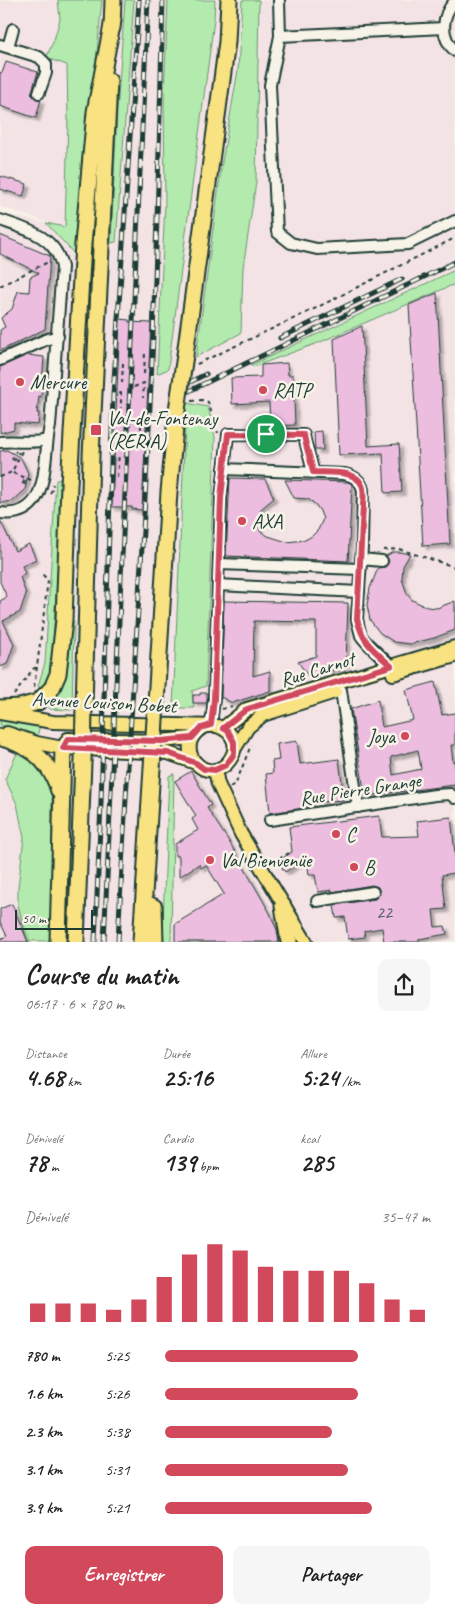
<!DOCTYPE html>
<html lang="fr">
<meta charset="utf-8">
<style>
:root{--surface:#fff;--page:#f6f6f6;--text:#222;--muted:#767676;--accent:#d1495b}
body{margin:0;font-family:Caveat,sans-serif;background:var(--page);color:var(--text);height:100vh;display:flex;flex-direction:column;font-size:19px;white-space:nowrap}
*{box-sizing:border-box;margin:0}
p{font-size:16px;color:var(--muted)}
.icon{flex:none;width:28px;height:28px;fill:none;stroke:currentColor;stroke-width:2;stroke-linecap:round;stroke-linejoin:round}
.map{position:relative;height:942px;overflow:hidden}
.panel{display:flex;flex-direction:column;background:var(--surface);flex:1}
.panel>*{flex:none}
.scale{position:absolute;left:15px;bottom:12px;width:78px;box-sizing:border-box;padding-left:5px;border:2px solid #1f3d34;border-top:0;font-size:14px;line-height:18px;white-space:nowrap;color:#1f3d34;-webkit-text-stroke:4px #f7f3e8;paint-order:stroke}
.pin{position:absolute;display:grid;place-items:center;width:42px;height:42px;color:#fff;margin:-21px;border:2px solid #fff;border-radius:50%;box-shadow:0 1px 5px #0007}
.round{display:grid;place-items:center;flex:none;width:52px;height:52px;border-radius:10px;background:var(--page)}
.summary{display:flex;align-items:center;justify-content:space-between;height:85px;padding:0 25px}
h1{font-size:28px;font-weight:700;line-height:38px}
.metrics{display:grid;grid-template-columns:repeat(3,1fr);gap:8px;height:85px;padding:5px 25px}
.metrics div{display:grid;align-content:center}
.metrics b{font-size:25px;font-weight:700}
.metrics small{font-size:14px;font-weight:400}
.metrics p{font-size:14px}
.chart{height:140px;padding:10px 25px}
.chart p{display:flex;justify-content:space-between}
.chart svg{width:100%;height:90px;margin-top:5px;stroke:var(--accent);stroke-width:6}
.action{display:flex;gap:10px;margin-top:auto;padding:10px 25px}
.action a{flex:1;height:58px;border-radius:10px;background:var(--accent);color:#fff;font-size:20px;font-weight:700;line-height:58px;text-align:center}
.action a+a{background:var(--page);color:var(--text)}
ul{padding:0 25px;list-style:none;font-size:16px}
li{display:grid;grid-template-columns:80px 60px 1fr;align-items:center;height:38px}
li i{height:12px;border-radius:6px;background:var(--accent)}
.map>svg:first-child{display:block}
.built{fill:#f4e3e5}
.green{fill:#b3ebae;stroke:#699471}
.building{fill:#ecbddf;stroke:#1f3d34;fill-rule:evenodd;filter:url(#shadow)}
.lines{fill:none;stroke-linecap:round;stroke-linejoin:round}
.minor-casing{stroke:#1f3d34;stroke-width:14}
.major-casing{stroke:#1f3d34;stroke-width:16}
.highway-casing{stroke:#1f3d34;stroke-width:19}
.path{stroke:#1f3d34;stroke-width:2;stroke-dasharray:4 4;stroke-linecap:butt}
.minor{stroke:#f7f3e8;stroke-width:10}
.major{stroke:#f8e281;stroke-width:12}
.highway{stroke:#f8e281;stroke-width:15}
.rail-casing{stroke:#1f3d34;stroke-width:5}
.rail{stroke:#f7f3e8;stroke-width:3;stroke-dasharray:9;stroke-linecap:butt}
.highway-bridge-casing{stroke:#1f3d34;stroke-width:19;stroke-linecap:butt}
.highway-bridge{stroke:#f8e281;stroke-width:15}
.route-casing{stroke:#fff;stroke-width:10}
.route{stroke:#d1495b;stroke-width:6}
.poi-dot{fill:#d1495b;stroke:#f7f3e8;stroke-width:2}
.labels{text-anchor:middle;stroke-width:5;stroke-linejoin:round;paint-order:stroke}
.number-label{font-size:18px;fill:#525d5f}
.poi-label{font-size:20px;fill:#1f3d34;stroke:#f7f3e8;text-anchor:start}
.street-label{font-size:20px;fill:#1f3d34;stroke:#f7f3e8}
</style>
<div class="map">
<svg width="455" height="942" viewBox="0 0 455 942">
<defs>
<filter id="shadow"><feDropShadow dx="3.5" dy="3.5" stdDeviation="1" flood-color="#0004"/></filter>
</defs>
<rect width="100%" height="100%" fill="#f7f3e8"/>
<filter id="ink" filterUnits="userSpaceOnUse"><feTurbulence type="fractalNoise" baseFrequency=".02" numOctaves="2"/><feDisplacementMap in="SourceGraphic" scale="10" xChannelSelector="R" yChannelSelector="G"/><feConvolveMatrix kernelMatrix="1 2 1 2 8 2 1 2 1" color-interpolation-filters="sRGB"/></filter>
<g filter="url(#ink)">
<path class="built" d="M0,0H455V941L0,942V213L57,225L0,207Z"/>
<g class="green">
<path d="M58,0H102L77,257L46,223L65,227L68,119L67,65L46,58L54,40L60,19Z"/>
<path d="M125,0H134L116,242L111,243L117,111Z"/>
<path d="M168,0H215L214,20L168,369L157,374L165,203L164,93Z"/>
<path d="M242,0H259L256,182L243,268L241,333L196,357L222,162L238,70Z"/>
<path d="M455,270V284L318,343L253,367L251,365Z"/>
<path d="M186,403L208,407L215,437L206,686L192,691L194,708H173Z"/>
<path d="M63,479L51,673L42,691L38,686L45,663L56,480Z"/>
<path d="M71,620L74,622L72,710L50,709L48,703L56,692Z"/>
<path d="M0,719L40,725L37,737L0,725Z"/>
<path d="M18,751C36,764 42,770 52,789L51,941H27L18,905V887L24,838L17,804L5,779Z"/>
<path d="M174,774L171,941L162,942L169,776Z"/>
</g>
<g class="building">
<path d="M6,62L38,72L31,94L36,99H41L36,118L0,106V72L2,73Z"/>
<path d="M0,176L27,184L23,196L0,189Z"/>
<path d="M0,235L50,256L45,329L0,351V330L5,327L1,318L12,309L18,291L29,292L30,277L39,273L0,254Z"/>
<path d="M437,293L450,544L423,546L409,305Z"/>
<path d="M120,319L129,320V322L151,323L142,510L132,509V507H112Z"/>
<path d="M362,326L368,446L399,444L402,492L385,493L383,453L339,455L334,339Z"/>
<path d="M27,355L44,357L41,397L39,396L37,413H39L38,425L14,423V429L0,433V367Z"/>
<path d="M287,363L288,375H293L295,425L270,426L269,402L232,404L231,378L261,377V365Z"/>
<path d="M322,431L323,450H315L314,432Z"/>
<path d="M7,450L21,458L28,473L25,490L13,501L0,503V451Z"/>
<path d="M230,478L265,479L274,498L261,509L258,517V524L260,531L268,536L287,542L305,540L312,536L318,530L323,519L320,511L315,504L308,499L294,498L285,480L348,482L352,484L348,561L226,556Z"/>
<path d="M0,520L15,551L29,544L36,559L22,566L25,573L20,577L26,594L20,612L3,621L14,644L7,664L0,667V601L7,597L0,582Z"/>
<path d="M393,552H399L410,554L403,566L402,579L407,594L412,600L427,607L437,608L455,601V630L434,638L410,644L394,642L380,633L370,620L367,605L370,588L378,568L384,567L387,565L389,561L386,556Z"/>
<path d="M224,601L348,603L346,664L344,666L310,678L298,662L316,656V622L254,621L253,676L270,671V691L232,703L223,698H221Z"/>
<path d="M435,682L442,715L455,713V745H451L453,762L455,761V785L365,796L351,709L378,700L382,727L413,720L406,690ZM418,750L421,769L393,775L391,757Z"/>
<path d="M200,693H207V703H193V695H200Z"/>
<path d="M297,741L300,764L339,759L344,800L304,803V808L270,813L266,774L273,773L272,761L279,760L277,744Z"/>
<path d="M191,771L211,805L207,808L230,843L270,913L277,930L279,942H175V924L224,894L206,865L201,868L199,864L179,877V856H175V844L198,830L192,819L196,816L175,781Z"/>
<path d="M379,816L382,837L419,836L417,821L451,817L455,854V873L442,875L446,909L433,910L435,927L445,926L447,934L419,939V942H384L382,928L364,931L365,937L348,939L345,917L336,918L334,905L375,899L380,894L378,887L372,885L332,892V890L318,892L315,875H309L307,858L285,872L278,861L292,852L289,827Z"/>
<path d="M12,904L28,942H0V939L7,936L0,922V909Z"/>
</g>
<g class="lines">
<g class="minor-casing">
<g id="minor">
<path d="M279,0L280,36"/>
<path d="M455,1C441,16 440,37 455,51"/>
<path d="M444,28L280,36L270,85L277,232L291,243L317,249L408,244L455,221"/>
<path d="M0,45L39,57L46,64V73L39,93"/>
<path d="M8,47L13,29"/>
<path d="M0,220C26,229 56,236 62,267L50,426C42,460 52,519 0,513"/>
<path d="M0,360L45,340L58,336"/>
<path d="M0,442C15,440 32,444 47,440"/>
<path d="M224,469L345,474C354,476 361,480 363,490L362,547L357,619L361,636L367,643L391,666"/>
<path d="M361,559L382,561"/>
<path d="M219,564L360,569"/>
<path d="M218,585L359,592"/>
<path d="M341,690L358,807"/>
<path d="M211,725L214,699L221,499L228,434L304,435C306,448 311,459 313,472"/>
<path d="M270,820L435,795L450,794L455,798"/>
<path d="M317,901L373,892"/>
</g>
</g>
<g class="major-casing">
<g id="major">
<path d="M393,674L455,656"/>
<path d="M0,713L53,722L217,726C257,740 219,790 195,762C191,757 189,750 190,744C191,734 199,729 207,725"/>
<path d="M223,728L247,709L455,647"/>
<path d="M7,733L37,743L63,748L168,753L196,763"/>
<path d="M63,748L68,739L161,741L192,738"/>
<path d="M235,748L248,727L263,715L335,692"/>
<path d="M215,770L218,784L241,834L306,942"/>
</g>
</g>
<g class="highway-casing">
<g id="highway">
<path d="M112,28L113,0"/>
<path d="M185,355L227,42L229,0"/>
<path d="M156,703L169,492L176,417"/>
<path d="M84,706L91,456L109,81"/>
<path d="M0,708L20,707L38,702L52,688L58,674L64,620L69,485L83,244L95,112L113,20"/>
<path d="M0,737C7,740 15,742 22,746C40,753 54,772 59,791"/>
<path d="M144,902L154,907L155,942"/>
<path d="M283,906L289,942"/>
<path d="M58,942L63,748"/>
<path d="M76,942L83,762"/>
<path d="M141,942L152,768"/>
</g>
</g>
<g class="path">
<path d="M0,286L50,261"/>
<path d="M197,364L312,310L455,238"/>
<path d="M144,374L145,352"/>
<path d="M122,383L123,363"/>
<path d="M134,387L144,383L143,398"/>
<path d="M112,397L121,393V408"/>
<path d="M191,401L202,400L208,402L218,433"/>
<path d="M132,439L141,435V422"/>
<path d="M110,450L118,446L119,434"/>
<path d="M12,460L16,451"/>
<path d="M14,461L19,452"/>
<path d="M13,473L31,480"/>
<path d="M0,477L12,472L22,451"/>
<path d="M117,477L119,453"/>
<path d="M23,481L31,482"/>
<path d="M22,483L30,485"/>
<path d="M50,493L52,490L53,484"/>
<path d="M383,550L399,549L455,567"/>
<path d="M34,687L37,667"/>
<path d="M14,695L33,669L37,667L48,580L40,572"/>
<path d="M222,709L232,706"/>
<path d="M230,787L236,783L251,745"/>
<path d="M272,863L289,853"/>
</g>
<use href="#minor" class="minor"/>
<use href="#major" class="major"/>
<use href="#highway" class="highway"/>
<g class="rail-casing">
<g id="rail">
<path d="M280,338L402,279"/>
<path d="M188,383L206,374"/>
<path d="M185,393L455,262"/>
<path d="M95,942L101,803L113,395L139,0"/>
<path d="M104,942L148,0"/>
<path d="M118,942C126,776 139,611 148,445C156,297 159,148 163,0"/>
</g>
</g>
<use href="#rail" class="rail"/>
<g class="highway-bridge-casing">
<g id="highway-bridge">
<path d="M176,417L185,355"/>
<path d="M83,762L84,706"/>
<path d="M152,768L156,703"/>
</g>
</g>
<use href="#highway-bridge" class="highway-bridge"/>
</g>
</g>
<g class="lines" filter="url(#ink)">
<g class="route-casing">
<path id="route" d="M228,434L304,435C306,448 311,459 313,472C327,473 355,469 362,485C365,491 363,500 363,506L357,619C364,645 372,648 391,666L247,709L223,728L228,731L234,742V754L226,765L215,770L204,769L196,763L168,753L63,748L68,739L161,741L192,738L201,728L211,725L214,699L221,498Z"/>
</g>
<use href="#route" class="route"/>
</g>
<g class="poi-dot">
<circle cx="20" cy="382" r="5"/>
<circle cx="263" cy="390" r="5"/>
<rect x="90" y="424" width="12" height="12" rx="2.5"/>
<circle cx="242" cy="521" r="5"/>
<circle cx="405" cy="736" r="5"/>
<circle cx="336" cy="834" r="5"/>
<circle cx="210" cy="860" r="5"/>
<circle cx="354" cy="867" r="5"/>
</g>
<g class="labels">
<g class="number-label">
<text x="384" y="918">22</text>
</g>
<g class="poi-label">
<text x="30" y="389">Mercure</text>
<text x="273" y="397">RATP</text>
<text x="107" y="425">Val-de-Fontenay<tspan x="107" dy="23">(RER A)</tspan></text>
<text x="252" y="528">AXA</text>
<text x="395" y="743" text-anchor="end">Joya</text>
<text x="346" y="841">C</text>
<text x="220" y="867">Val Bienvenüe</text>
<text x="364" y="874">B</text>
</g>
<g class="street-label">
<text transform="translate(317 669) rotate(-17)" y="7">Rue Carnot</text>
<text transform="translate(104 702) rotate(3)" y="7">Avenue Louison Bobet</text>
<text transform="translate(360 789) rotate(-9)" y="7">Rue Pierre Grange</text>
</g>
</g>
</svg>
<div class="scale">50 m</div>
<div class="pin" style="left:266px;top:434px;background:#1e9e55"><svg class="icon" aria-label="arrive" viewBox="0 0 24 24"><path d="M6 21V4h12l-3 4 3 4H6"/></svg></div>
</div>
<section class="panel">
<div class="summary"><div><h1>Course du matin</h1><p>06:17 · 6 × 780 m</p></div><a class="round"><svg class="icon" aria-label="share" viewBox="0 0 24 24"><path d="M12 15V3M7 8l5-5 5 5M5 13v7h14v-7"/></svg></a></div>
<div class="metrics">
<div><p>Distance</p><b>4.68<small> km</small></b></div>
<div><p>Durée</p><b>25:16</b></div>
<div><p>Allure</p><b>5:24<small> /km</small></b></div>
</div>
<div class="metrics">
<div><p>Dénivelé</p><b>78<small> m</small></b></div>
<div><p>Cardio</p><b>139<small> bpm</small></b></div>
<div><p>kcal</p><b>285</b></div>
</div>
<div class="chart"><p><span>Dénivelé</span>35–47 m</p>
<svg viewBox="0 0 160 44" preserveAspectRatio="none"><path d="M5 44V35M15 44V35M25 44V35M35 44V38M45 44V33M55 44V22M65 44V11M75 44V6M85 44V9M95 44V17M105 44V19M115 44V19M125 44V19M135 44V25M145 44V33M155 44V38"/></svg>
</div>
<ul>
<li><b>780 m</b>5:25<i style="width:73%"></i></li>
<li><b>1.6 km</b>5:26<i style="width:73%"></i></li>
<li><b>2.3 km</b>5:38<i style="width:63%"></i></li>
<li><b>3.1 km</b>5:31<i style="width:69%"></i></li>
<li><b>3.9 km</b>5:21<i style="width:78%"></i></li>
</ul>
<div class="action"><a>Enregistrer</a><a>Partager</a></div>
</section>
